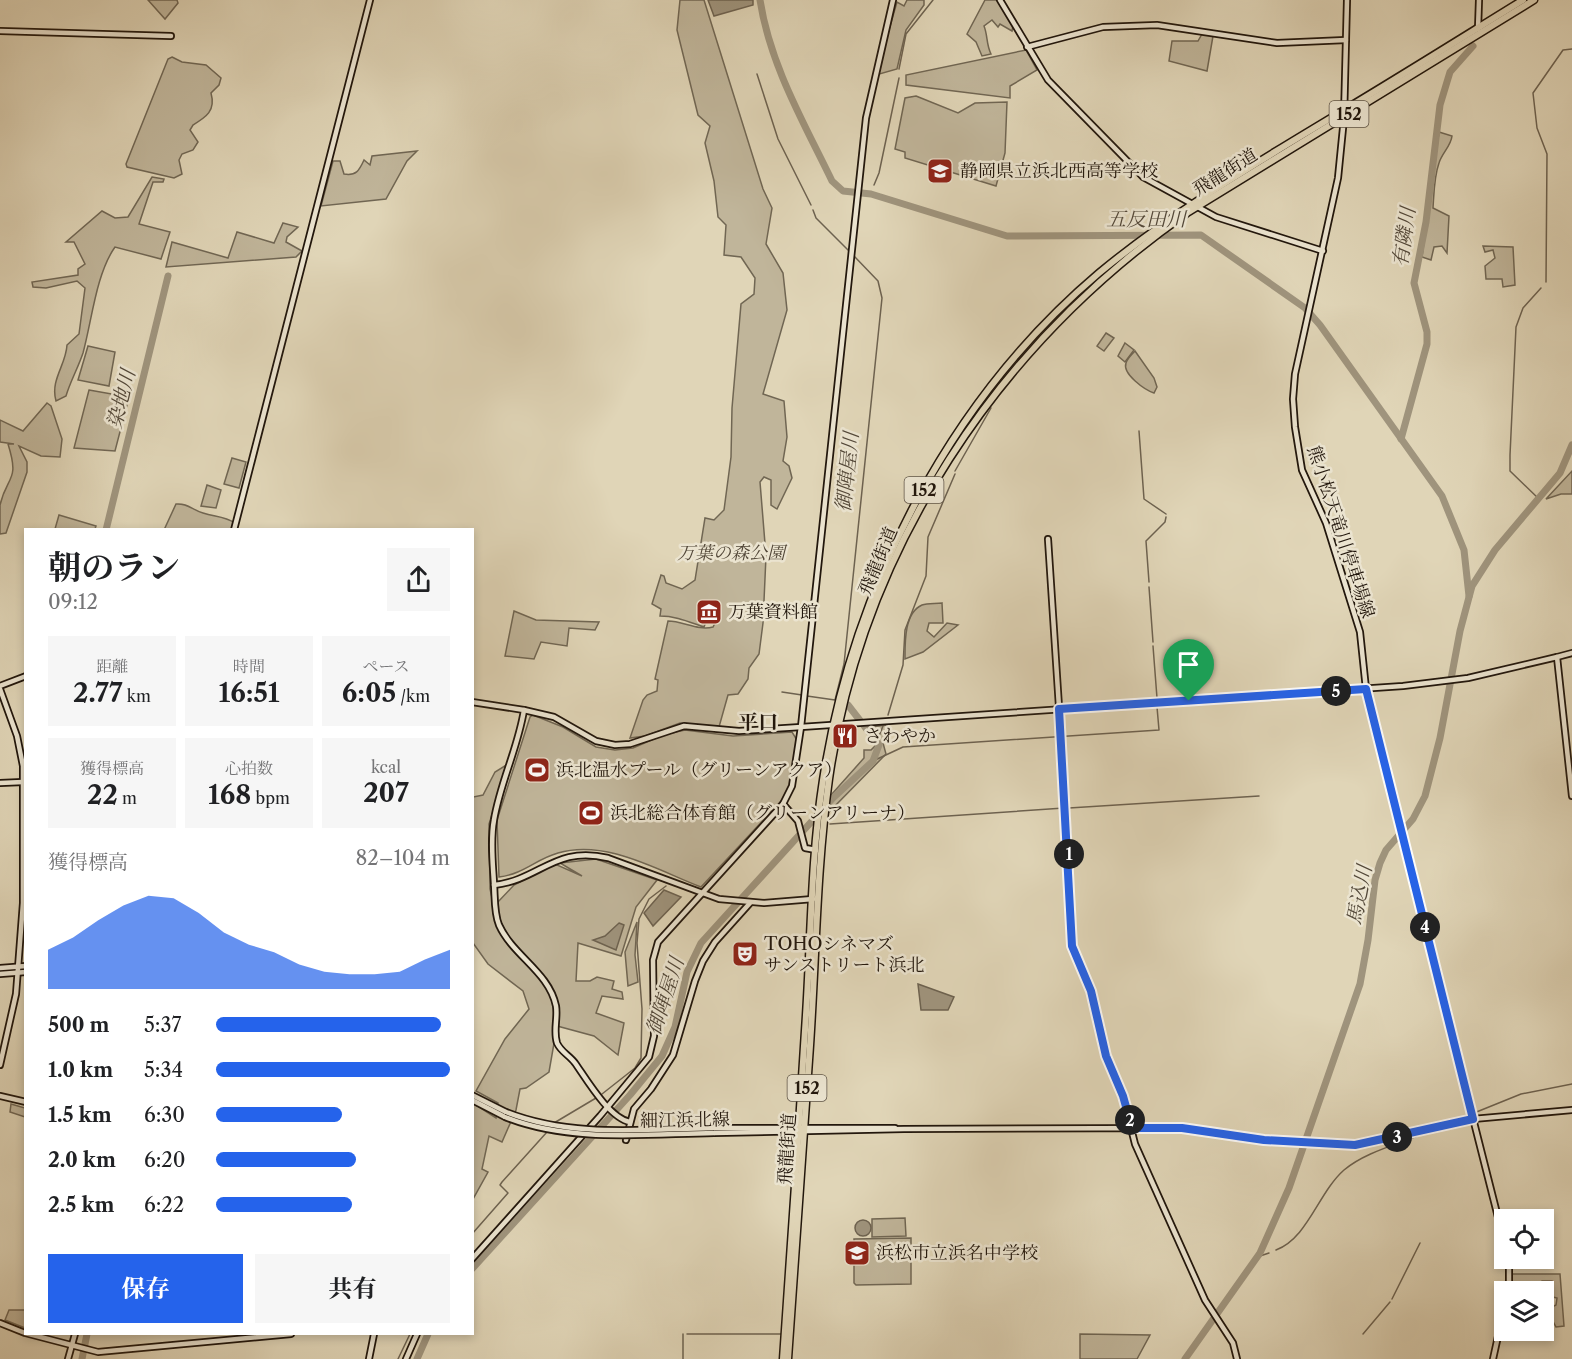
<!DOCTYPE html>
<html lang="ja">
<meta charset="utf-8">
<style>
:root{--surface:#fff;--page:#f6f6f6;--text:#202124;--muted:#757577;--accent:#2563eb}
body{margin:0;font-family:"Libre Caslon Text","Noto Serif JP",serif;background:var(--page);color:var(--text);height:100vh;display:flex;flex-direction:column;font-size:22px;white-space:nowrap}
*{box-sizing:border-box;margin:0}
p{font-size:20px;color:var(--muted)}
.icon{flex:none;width:33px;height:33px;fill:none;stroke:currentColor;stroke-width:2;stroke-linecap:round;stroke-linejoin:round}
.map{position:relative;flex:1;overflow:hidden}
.sheet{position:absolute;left:24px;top:528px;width:450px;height:807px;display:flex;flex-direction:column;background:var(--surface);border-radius:0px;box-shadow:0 3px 9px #0003}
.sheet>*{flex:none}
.tools{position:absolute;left:1494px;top:1209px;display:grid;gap:12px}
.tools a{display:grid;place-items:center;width:60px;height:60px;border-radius:0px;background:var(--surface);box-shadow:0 3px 9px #0003;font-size:30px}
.pin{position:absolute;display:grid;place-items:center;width:51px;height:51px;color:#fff;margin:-62px -26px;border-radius:50% 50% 50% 0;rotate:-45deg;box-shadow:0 0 6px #0007}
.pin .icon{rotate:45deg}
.km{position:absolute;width:30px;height:30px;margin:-15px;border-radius:50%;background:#222;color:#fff;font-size:16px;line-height:30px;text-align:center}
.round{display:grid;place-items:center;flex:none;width:63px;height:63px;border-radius:0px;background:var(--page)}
.overview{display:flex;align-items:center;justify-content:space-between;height:102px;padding:0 24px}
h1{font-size:33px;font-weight:700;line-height:45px}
.metrics{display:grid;grid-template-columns:repeat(3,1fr);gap:9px;height:102px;padding:6px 24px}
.metrics div{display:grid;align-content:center;border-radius:0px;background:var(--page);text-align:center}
.metrics b{font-size:26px;font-weight:700}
.metrics small{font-size:16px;font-weight:400}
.metrics p{font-size:16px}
.chart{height:168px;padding:12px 24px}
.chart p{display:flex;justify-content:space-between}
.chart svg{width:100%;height:108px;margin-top:6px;fill:var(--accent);opacity:.7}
.cta{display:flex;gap:12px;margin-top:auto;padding:12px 24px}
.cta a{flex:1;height:69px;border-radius:0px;background:var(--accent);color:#fff;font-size:24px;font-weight:700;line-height:69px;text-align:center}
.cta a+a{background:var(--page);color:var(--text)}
ul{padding:0 24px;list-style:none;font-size:20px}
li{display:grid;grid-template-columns:96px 72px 1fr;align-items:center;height:45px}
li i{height:15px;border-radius:8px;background:var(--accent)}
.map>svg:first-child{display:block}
.green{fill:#c0b59a;stroke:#706653;stroke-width:1.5}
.water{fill:#9f947d;stroke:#6d6250;stroke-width:1.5}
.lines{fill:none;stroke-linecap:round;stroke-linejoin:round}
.stream{stroke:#6d6250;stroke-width:1.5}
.river{stroke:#9f947d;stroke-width:7}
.secondary-casing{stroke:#21160c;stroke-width:8}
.highway-casing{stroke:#21160c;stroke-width:9}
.secondary{stroke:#ebe4d0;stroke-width:4.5}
.highway{stroke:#e0d5b7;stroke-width:6}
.secondary-bridge-casing{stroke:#21160c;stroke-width:8;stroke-linecap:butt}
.secondary-bridge{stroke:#ebe4d0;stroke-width:4.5}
.route-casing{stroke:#fff;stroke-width:12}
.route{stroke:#2563eb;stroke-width:8}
.labels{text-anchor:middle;stroke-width:5;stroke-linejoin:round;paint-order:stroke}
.shield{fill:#ebe4d0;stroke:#5e5447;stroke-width:1.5}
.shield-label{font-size:16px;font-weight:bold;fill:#21160c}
.poi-label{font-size:18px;fill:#21160c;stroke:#ebe4d0;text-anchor:start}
.street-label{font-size:18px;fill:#21160c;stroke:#ebe4d0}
.park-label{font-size:18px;font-style:italic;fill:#514637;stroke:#ebe4d0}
.water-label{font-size:20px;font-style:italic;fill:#534839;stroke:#ebe4d0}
.neighbourhood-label{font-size:20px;font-weight:bold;fill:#21160c;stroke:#ebe4d0}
</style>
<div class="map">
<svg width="1572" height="1359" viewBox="0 0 1572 1359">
<rect width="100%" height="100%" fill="#e0d5b7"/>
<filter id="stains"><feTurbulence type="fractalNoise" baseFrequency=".00333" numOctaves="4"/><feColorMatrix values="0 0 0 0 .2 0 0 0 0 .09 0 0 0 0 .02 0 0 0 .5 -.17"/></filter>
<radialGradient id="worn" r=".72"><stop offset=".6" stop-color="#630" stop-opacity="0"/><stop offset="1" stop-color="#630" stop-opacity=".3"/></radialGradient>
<g class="green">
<path d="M148,0H177L178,3L165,19Z"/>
<path d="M680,0H704L763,189L772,208L766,244L783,273L787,310L763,394L784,401L787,437L783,461L789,466L792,478L777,509L771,505V480L764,477L760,482L766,556L763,623L759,654L749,668L748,679L738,694L728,695L719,727L680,723L645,736L630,738L643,700L647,695L657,691L658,680L655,679L668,621C683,621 698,631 713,627L718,617L715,611L710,619H707L704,627C689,622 676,616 660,616L661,609L652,604L661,575L664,576L666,583L682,589L695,580L705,518L714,520L724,510L731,457L732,408L741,304L754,294L755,278L741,257L724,255L726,225L718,217L714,181L705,143L710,126L698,115L677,30Z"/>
<path d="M907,0H924V5L906,30L897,69L876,75L897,2L904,6Z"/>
<path d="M985,0H1000L1013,26L1012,31L1000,24L998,27L992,20L984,26C988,36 986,44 991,54L982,56L976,42L967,34Z"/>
<path d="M1202,34L1213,36L1207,71L1169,61L1172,41H1198Z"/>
<path d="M1026,50L1037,70L1010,86V98L906,85V75Z"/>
<path d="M172,57L182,62L206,65L221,78L219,85L211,93C216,111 206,117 193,125L190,130L198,142L193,150L182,154L179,160L182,174L174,178L127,167L126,164L168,59Z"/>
<path d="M916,96L958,113L975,103L1007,102L1005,153L996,186L905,158V152L895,149L905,98Z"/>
<path d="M1439,132L1452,136C1451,146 1442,153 1439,163C1434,177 1434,193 1433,208L1449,216L1447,253L1442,246L1434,247L1431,260L1422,257Z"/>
<path d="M417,151L407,161L386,199L321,206L333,161H340L344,174C356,176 359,171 364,160L370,165L372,156Z"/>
<path d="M152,177L164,179L163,182H153L139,224L170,232L161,259L115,247C96,274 92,320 83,353C78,368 70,382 66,396L56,401C50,380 66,365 67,345L79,334L85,288L77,281L46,288L33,287L32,282L78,275V269L85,264L74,242H66L102,211L115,218L128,217Z"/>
<path d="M283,223L298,227L287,237L286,242L302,251L296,257L166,267L172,242L228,258L237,232L274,243Z"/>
<path d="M1483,246L1513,247L1515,285L1503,287L1502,279H1486L1485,266L1495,258L1493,250L1485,252Z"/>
<path d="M1106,333L1114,338L1104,351L1097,346Z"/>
<path d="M1125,343L1134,350L1125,362L1118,356Z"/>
<path d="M88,346L115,352L109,386L78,380Z"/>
<path d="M1135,351L1154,378L1157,387L1154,393C1145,390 1122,374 1126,363C1127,359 1132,354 1135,351Z"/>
<path d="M89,390L129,397L115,451L74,448Z"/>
<path d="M47,403L51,406L62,439L60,457L41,456L19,446L27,462V472L6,533L0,534C0,525 0,514 0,505C7,475 20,482 8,444H14L0,442V420L23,431Z"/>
<path d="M232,458L246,462L239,488L224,484Z"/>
<path d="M1572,471V494H1561L1546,499Z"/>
<path d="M207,485L221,490L216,508L201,506Z"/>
<path d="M176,504C188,503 192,510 203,513C215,517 224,516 235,523L233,529L164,530Z"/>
<path d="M59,515L96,526L95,529H55Z"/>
<path d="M942,603L943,623H929L927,631L934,637L947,623L958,625L923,652L905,659C905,643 904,613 922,605C928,603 936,604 942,603Z"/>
<path d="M514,611L536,620L599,622L595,630L569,628L567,646L541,642L534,659L505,656Z"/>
<path d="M533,715L563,727L596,747L615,750L633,748L663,735L685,730L733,736L792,732L797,740L791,782L784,798L701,887C657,870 606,839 558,853C536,859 524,874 499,877L497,820L530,717Z"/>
<path d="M887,725L883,743L886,754L830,811L831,795L864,758V750H871L876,745L870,727Z"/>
<path d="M508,764L489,824L490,889L500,933L509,937L500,921L497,903L514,885L555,864L582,876L560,863L596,859L657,880L636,907L621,956L578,943L576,981H590L597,977L614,981L612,989L622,992L623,999L602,996L596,1013L624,1023L618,1055L594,1036L557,1026L549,1072L526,1088L520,1089L516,1110L502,1142L489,1136L482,1169L488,1172L473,1199V1103L496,1118L498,1103L476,1091L505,1039L529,1009L523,991L488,964L473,943V797L483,795L495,772Z"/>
<path d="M637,922L635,955L638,982L628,986L625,952Z"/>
<path d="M11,1104L25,1108V1117L10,1112Z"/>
<path d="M905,1218L906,1236L872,1237V1219Z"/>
<path d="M911,1238V1284L856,1285L854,1283V1239Z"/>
<path d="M1512,1274H1560L1564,1326L1556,1327L1549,1314L1552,1307L1556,1305L1557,1298L1549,1296L1553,1292L1552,1281H1542L1535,1291L1510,1292Z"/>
<path d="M9,1310H25V1328L5,1320Z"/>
<path d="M1080,1334L1150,1335L1137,1359H1080Z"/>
</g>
<g class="water">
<path d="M708,0H753V5L714,16Z"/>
<path d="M664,890L681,897L653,926L644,913Z"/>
<path d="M619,923L624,925L616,950L593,940L605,936Z"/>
<path d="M918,984L954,997L948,1010H921Z"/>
<circle cx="863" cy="1228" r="8"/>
</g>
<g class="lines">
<g class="stream">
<path d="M899,69L906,34L933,0"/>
<path d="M757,74L778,139L811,205"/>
<path d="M874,185L879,173L899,78"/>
<path d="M813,210L816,218L848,250"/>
<path d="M1546,282L1547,154L1537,128L1533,93L1563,50L1572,49"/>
<path d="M1139,431L1144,499L1166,514"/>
<path d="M955,471L991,408"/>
<path d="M1539,499L1510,471V455L1516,327L1523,308L1541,288"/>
<path d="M1149,582L1146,541L1165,522L1166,517"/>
<path d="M1149,587L1153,642"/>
<path d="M1153,646L1157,698"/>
<path d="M782,692L802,695"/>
<path d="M807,696L835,700L844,664L882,298L878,281L854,256"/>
<path d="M888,715L903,665L905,630L926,576L928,537L955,474"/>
<path d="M877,741L883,726"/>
<path d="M873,761L903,747L1159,730L1157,707"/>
<path d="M1069,808L1259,796"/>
<path d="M830,824L1064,808"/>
<path d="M602,1094L635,1068L641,1058L642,1009L637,943L639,919L649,899L666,886"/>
<path d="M1474,1113L1521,1094L1572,1084"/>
<path d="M554,1123L596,1098"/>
<path d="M472,1234L508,1193L500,1185L502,1182L547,1132"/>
<path d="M1276,1250C1308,1238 1318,1193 1344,1170C1364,1153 1395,1145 1420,1135"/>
<path d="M1257,1257L1269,1253"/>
<path d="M1392,1299L1420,1243"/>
<path d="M683,1334V1359"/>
<path d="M687,1334H781"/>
<path d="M1363,1334L1390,1302"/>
<path d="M398,1359L410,1334"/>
</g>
<g class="river">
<path d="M760,0C770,65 804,123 832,181L843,191L871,194L1007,236L1201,235L1305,308L1320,325L1442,496L1464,550L1469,596"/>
<path d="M1401,439L1427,344V332L1414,283L1426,222L1440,105L1450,72L1473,46"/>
<path d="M106,530L168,276"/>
<path d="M472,1269L630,1095L662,1056L675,1027L687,972L701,943L833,798L873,761L879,745L848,705"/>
<path d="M82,1359L87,1334"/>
<path d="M417,1359L428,1334"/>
<path d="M1185,1359L1260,1253L1289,1188L1360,984L1368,940L1375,880L1380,863L1386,850L1413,819L1425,796L1440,738L1460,631L1472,586L1495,550L1560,473L1572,445"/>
</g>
<g class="secondary-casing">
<g id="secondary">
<path d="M1000,0L1048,80L1143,177L1216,217L1323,251"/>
<path d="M1347,0L1344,118L1338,178L1295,374L1293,399L1295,427L1302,470L1326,523L1360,632L1366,689L1393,802L1504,1241"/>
<path d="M1478,29L1479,0"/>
<path d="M0,31L171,36"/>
<path d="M1027,47L1103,27L1157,25L1277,43L1346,40"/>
<path d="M234,530L370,0"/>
<path d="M1048,539L1067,829L1072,946L1091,991L1106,1056L1123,1096L1135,1144L1205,1300L1233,1343L1237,1359"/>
<path d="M1572,653L1557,657L1572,796"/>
<path d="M0,686L26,676"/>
<path d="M0,689L17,736L23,766V903L16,994L0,1065"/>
<path d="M472,702L524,710C518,748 500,783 494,820C490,841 493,864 494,884C495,898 494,913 499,925C513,956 549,972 556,1006C558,1018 553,1031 557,1043C561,1052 569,1055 575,1063C587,1080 609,1118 630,1122"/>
<path d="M524,710L554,717L596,741L615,745L630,744L684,726L739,731L801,727L1403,686L1468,678L1557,657"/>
<path d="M0,783L23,782"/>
<path d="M783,804L798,821L805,848L816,850"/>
<path d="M494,885C540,880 555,845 608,858L719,899L764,903L813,899"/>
<path d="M0,968L26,966"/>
<path d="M0,974L26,972"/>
<path d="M472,1095L506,1112"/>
<path d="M0,1096L26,1102"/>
<path d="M472,1100L505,1117"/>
<path d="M713,1128H895"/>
<path d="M714,1133L904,1129L1182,1128L1264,1140L1355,1145L1473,1119L1572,1110"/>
<path d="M626,1140L634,1109L651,1089L673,1055L695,981L703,961L715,942L750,903"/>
<path d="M472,1259L600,1116L649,1057L654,1036L653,960L658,942L783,804L792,786L801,727L866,118L893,0"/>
<path d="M1509,1292V1258"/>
<path d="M0,1323L25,1333L98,1352L291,1334"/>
<path d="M68,1359L75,1334"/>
<path d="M369,1359L374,1334"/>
<path d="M406,1359L417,1334"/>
<path d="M1493,1359L1504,1309"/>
</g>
</g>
<g class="highway-casing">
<g id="highway">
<path d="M783,1359C791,1244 799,1130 806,1015C811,937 811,857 823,780C853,588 949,400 1099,273C1175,210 1260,161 1344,110C1404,74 1463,37 1523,0"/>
<path d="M788,1359C795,1259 802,1159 809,1060C816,966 816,872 829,779C862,548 997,346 1187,213L1534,0"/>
</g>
</g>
<use href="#secondary" class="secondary"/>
<use href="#highway" class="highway"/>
<g class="secondary-bridge-casing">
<g id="secondary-bridge">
<path d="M506,1112C571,1138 645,1129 713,1128"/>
<path d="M505,1117C570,1143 645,1134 714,1133"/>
</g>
</g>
<use href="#secondary-bridge" class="secondary-bridge"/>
</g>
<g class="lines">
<g class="route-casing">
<path id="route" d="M1366,689L1473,1119L1355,1145L1264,1140L1182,1128H1132L1123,1096L1106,1056L1091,991L1072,946L1059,709Z"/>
</g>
<use href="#route" class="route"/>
</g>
<defs>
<g id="school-square" transform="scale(1.35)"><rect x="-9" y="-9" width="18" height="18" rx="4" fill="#8f2418" stroke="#ebe4d0"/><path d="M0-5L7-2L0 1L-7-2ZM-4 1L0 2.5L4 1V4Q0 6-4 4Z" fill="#fff"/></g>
<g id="museum-square" transform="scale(1.35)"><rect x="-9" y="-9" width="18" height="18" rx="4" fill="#8f2418" stroke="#ebe4d0"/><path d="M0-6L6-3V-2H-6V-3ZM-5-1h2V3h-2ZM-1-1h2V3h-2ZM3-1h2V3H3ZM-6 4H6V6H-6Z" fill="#fff"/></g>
<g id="restaurant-square" transform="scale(1.35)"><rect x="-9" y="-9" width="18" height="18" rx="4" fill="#8f2418" stroke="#ebe4d0"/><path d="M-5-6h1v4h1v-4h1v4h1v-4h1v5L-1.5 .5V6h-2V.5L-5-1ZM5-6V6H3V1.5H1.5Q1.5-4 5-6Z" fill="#fff"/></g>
<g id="stadium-square" transform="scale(1.35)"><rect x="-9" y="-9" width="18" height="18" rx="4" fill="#8f2418" stroke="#ebe4d0"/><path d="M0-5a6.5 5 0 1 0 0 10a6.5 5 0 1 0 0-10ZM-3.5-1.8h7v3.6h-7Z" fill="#fff"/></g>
<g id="theatre-square" transform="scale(1.35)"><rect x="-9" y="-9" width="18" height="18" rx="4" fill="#8f2418" stroke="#ebe4d0"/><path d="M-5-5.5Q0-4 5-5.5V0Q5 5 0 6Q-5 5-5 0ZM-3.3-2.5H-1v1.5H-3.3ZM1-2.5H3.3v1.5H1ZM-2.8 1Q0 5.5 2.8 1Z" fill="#fff"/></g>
</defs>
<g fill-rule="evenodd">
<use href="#school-square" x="940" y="171"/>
<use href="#museum-square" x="709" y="612"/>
<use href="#restaurant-square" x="845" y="736"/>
<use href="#stadium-square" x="537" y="770"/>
<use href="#stadium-square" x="591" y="813"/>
<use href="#theatre-square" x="745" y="954"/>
<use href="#school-square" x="857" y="1253"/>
</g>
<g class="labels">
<g class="shield">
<rect x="1329.5" y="101" width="39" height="26" rx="4.5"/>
<rect x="904.5" y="477" width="39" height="26" rx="4.5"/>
<rect x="787.5" y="1075" width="39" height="26" rx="4.5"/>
</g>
<g class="shield-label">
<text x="1349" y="120">152</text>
<text x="924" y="496">152</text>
<text x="807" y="1094">152</text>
</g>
<g class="poi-label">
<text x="960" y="177">静岡県立浜北西高等学校</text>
<text x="728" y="618">万葉資料館</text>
<text x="864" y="742">さわやか</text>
<text x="556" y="776">浜北温水プール（グリーンアクア）</text>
<text x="610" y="819">浜北総合体育館（グリーンアリーナ）</text>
<text x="764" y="950">TOHOシネマズ<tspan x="764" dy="21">サンストリート浜北</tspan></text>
<text x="876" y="1259">浜松市立浜名中学校</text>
</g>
<g class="street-label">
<text transform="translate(1225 172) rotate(-32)" y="6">飛龍街道</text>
<text transform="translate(1341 532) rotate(72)" y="6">熊小松天竜川停車場線</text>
<text transform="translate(878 561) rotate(-67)" y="6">飛龍街道</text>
<text transform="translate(685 1120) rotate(-1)" y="6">細江浜北線</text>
<text transform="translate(787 1149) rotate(-86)" y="6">飛龍街道</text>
</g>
<g class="park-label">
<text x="731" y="559">万葉の森公園</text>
</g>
<g class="water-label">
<text x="1146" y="226">五反田川</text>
<text transform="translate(1404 237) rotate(-82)" y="7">有隣川</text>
<text transform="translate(121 399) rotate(-76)" y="7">染地川</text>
<text transform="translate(847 472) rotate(-84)" y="7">御陣屋川</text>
<text transform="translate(1359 895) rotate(-79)" y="7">馬込川</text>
<text transform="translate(665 996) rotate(-72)" y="7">御陣屋川</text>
</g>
<g class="neighbourhood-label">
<text x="758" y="729">平口</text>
</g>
</g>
<rect width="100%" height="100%" filter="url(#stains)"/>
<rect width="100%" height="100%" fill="url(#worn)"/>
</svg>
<div class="tools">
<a><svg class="icon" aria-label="locate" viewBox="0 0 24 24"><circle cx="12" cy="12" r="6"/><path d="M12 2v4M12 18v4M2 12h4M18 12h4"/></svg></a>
<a><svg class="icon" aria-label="layers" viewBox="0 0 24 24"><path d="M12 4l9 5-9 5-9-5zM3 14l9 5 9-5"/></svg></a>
</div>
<div class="pin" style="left:1189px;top:701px;background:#1e9e55"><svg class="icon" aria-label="arrive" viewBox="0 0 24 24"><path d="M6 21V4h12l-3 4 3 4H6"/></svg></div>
<b class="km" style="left:1069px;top:854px">1</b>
<b class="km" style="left:1130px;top:1120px">2</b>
<b class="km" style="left:1397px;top:1137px">3</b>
<b class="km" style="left:1425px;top:927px">4</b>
<b class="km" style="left:1336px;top:691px">5</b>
<section class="sheet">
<div class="overview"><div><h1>朝のラン</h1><p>09:12</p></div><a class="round"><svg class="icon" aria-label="share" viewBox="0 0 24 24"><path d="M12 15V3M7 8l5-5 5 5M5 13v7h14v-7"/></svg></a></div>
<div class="metrics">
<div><p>距離</p><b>2.77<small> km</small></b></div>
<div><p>時間</p><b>16:51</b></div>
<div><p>ペース</p><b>6:05<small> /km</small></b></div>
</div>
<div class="metrics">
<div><p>獲得標高</p><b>22<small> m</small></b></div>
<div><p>心拍数</p><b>168<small> bpm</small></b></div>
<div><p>kcal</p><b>207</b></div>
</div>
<div class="chart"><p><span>獲得標高</span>82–104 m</p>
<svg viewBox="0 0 160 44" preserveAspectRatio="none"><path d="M0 44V28L10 23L20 16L30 10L40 6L50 7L60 13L70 21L80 26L90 29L100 34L110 37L120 38L130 38L140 37L150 32L160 28V44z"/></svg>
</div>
<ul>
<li><b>500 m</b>5:37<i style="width:96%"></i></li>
<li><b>1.0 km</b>5:34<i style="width:100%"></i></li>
<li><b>1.5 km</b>6:30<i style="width:54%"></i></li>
<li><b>2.0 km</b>6:20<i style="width:60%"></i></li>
<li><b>2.5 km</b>6:22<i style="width:58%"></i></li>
</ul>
<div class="cta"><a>保存</a><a>共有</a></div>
</section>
</div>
